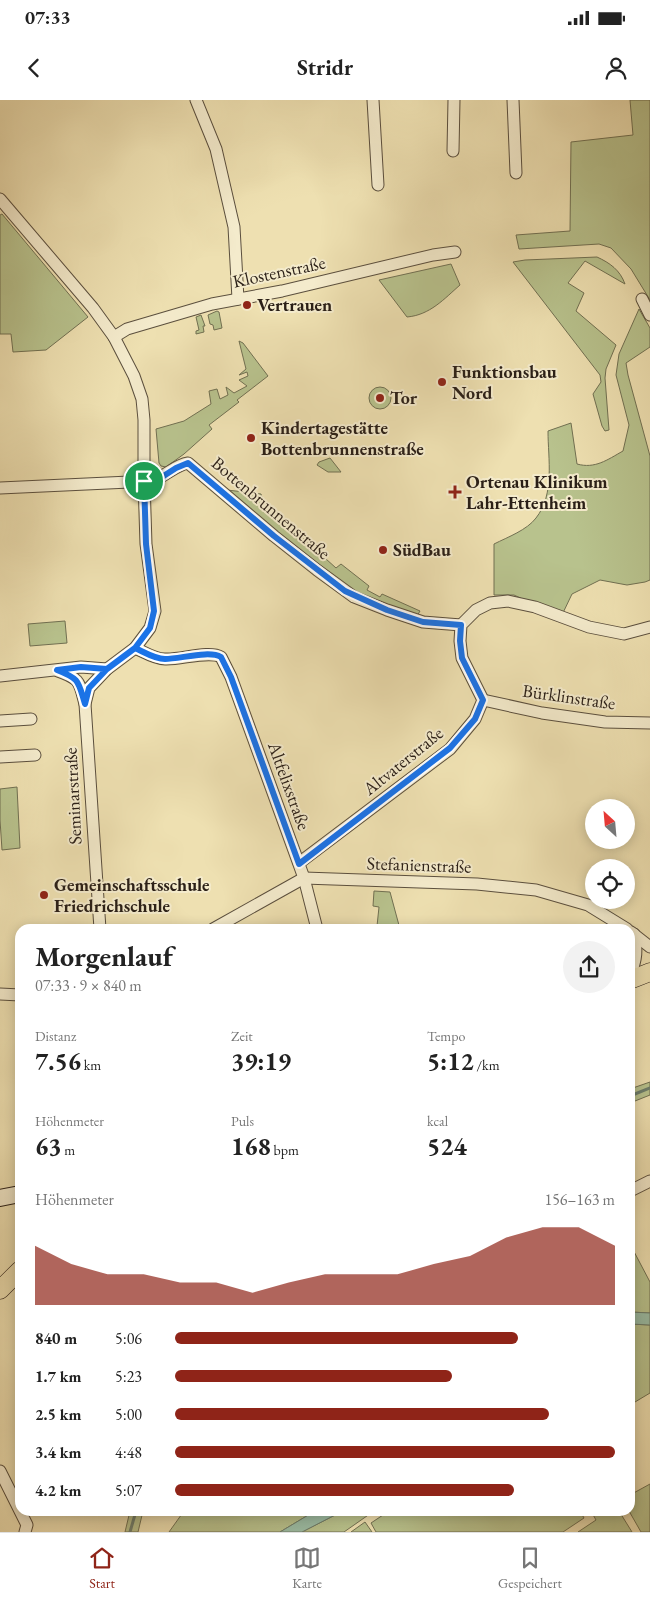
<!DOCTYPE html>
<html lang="de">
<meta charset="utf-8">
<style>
:root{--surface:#fff;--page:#f2f2f2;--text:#222;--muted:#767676;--line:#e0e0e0;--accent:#8f2418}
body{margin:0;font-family:"EB Garamond",serif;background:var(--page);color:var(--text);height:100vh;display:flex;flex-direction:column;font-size:19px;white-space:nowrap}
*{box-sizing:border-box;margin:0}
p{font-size:16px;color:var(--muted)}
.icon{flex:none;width:28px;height:28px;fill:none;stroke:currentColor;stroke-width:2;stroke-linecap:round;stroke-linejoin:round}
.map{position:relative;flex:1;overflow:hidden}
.side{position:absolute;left:15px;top:824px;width:620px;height:592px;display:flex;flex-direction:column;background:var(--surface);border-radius:15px;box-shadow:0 2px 12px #0003}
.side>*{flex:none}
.needle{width:32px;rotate:334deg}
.controls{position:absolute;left:585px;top:699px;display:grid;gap:10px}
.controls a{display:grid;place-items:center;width:50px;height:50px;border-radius:50%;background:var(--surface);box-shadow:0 2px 12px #0003;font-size:25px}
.pin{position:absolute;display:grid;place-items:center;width:42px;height:42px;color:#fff;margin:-21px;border:2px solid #fff;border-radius:50%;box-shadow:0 1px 5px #0007}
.round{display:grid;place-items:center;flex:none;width:52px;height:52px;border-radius:26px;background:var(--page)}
.summary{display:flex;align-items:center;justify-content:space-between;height:85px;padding:0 20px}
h1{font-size:28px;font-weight:700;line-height:38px}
.stats{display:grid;grid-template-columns:repeat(3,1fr);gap:8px;height:85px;padding:5px 20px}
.stats div{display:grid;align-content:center}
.stats b{font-size:25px;font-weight:700}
.stats small{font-size:14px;font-weight:400}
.stats p{font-size:14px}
.chart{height:140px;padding:10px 20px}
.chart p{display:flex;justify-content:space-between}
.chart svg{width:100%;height:90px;margin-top:5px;fill:var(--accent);opacity:.7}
ul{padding:0 20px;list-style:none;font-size:16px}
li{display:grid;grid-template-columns:80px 60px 1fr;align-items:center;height:38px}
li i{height:12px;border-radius:6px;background:var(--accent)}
.status{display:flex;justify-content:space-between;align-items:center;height:35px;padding:0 25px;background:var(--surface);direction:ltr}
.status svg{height:14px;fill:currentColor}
header{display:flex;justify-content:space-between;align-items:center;height:65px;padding:0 20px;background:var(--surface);font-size:22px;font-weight:700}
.tab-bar{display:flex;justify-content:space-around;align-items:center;height:70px;border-top:1px solid var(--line);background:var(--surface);font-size:14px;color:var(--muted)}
.tab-bar a{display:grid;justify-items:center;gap:2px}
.tab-bar .on{color:var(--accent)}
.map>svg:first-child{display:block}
.green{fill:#b8c28d;stroke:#717052}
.water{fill:#9abea7;stroke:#6d7e6d}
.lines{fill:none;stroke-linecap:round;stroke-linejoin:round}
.stream{stroke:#6d7e6d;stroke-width:3}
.street-casing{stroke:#5b4f3e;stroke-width:13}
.secondary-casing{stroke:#2a1f17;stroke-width:18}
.primary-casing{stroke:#2a1f17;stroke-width:19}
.street{stroke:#f4ebcc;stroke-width:11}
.secondary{stroke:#f4ebcc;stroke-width:16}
.primary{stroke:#eee0b1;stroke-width:18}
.route-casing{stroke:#fff;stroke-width:10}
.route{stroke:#1a73e8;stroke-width:6}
.poi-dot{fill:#8f2418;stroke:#f4ebcc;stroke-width:2}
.labels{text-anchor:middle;stroke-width:4;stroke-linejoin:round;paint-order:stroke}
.street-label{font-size:18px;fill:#2a1f17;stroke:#f4ebcc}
.poi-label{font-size:18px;font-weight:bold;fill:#2a1f17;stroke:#f4ebcc;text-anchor:start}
</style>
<div class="status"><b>07:33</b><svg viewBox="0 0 49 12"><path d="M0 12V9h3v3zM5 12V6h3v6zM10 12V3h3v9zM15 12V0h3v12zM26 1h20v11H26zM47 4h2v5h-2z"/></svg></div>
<header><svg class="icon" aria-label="back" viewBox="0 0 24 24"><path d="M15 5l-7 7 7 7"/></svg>Stridr<svg class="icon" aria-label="person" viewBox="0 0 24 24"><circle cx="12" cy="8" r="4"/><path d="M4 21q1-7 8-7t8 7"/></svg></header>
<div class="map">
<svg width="650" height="1432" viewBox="0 0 650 1432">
<rect width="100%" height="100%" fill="#eee0b1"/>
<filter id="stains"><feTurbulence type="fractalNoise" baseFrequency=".004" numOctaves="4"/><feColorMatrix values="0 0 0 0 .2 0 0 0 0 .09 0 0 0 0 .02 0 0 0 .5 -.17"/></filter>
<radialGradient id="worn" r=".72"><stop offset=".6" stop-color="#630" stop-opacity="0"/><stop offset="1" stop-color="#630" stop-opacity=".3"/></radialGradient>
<g class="green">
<path d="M630,0H650V200L631,169L611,148L599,144L519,149L516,135L570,131L571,42L633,35Z"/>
<path d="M2,114L88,217L46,250L13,252L11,234H0V115Z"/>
<path d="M597,157C610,163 620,170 625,184L585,161L568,183L584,193L576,211L616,245L606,269L605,278L609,330L605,331L602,326L593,294L601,282L600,275L513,162L525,160Z"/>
<path d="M451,164L460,185C444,199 430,215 407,217L379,180Z"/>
<path d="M639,209L650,228V247L626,263L628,275L650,356V480L645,482L627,485L600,480L572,494L561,517L514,495H494V444C508,437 527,430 536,418C555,394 548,359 548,331L571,323L577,364C595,369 607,360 623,351L629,325L616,275L619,254Z"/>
<path d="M217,211L219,212L222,228L214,230L213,225L210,224L208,215Z"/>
<path d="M201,215L205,226H203L204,232L196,234V231L199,230L196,217Z"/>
<path d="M239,241L243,243L268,276L237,300L239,302L209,325L212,329L184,354L166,367L161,366L159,363L156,329L184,321L211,304L209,291L217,289L220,299L228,295L226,287L234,293L247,286L239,280L248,276L247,272L239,275L246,269Z"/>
<circle cx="380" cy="298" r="11"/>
<path d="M330,358L341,372H328L317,365L319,362Z"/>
<path d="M227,390L261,394L264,403L336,468L341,464L369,486L367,490L380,497L382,494L420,511L417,516L370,498L352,490L288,441Z"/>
<path d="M65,521L67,543L30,546L28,524Z"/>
<path d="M17,687L20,748L2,750L0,720V689Z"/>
<path d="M374,791L390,792L400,829H384V826H377L379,807L373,806Z"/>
<path d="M650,982V995L630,1003V989Z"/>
<path d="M630,1144L650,1182V1213L630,1212Z"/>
<path d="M630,1224L650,1225V1293L630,1305Z"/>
<path d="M650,1384V1432H641L629,1411L630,1395Z"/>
<path d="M130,1411H143L138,1432H125Z"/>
<path d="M184,1411L208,1413L209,1411H315L280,1432H169Z"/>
<path d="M338,1411H374L344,1432H302L335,1415Z"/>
<path d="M389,1411H580L584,1418L563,1432H376L371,1423Z"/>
<path d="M591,1411H619L632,1432H578L596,1420Z"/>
<path d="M365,1422L372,1432H351Z"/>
</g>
<g class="water">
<path d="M630,1212L650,1213V1225L630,1224Z"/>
<path d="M315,1411H338L335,1415L302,1432H280Z"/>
</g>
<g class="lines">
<g class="stream">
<path d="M630,996L650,988"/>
<path d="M130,1432L136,1411"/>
</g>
<g class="street-casing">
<g id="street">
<path d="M196,0L216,49L234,127L238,199"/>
<path d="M373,0L378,85"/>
<path d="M513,0L516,73"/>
<path d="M453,51L454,0"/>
<path d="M0,99L93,208L114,237L134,276L142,299L144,320V381L146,444L155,511L150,528L135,548L107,569L89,588L85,604L100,829"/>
<path d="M642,199L650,215"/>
<path d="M114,237L127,229L212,204L282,191L433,155L455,152"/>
<path d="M0,388L151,381C165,377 175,365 188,363L274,436L317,470L354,497L387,510L423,522L461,525"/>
<path d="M135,548C144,552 155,559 165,559C180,560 209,550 221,557L231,577L304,778L317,829"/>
<path d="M58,571C81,579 79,582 85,604"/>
<path d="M0,576L81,567L107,569"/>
<path d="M483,600L542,613L605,622L650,623"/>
<path d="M0,621L31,619"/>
<path d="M0,657L35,655"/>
<path d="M299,763L450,649L475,619L483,600L462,558L460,541L461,525L476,510L490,503L508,501L535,507L589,527L624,534L650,527"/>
<path d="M213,829L304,778L477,784L536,790L588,805L627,829"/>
<path d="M631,832L650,847"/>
<path d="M630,874C637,860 637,849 634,834"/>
<path d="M0,894L20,895"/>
<path d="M630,1091L650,1081"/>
<path d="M0,1371L27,1425L25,1432"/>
</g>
</g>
<g class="secondary-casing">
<path id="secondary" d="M0,1098L20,1094"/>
</g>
<g class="primary-casing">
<g id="primary">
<path d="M630,880L650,872"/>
<path d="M0,1190L20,1170"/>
</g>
</g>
<use href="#street" class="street"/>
<use href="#secondary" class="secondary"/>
<use href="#primary" class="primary"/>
</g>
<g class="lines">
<g class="route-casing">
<path id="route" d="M144,381L146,444L154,511L150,528L135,548L107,569L89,588L85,604C78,581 80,579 57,570L81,567L107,569L135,548C144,552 155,559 165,559C180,559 209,550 221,557L231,577L299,764L450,648L475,619L483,600L462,558L460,541L461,525L423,522L387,510L345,491L274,436L188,363L176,368L162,377L144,381"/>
</g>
<use href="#route" class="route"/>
</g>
<g class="poi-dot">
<circle cx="247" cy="205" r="5"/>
<circle cx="442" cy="282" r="5"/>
<circle cx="380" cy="298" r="5"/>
<circle cx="251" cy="338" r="5"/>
<path d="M452.5 384.5h5v5h5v5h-5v5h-5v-5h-5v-5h5z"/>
<circle cx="383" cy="450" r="5"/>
<circle cx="44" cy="795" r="5"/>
</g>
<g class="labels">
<g class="street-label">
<text transform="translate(279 172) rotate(-12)" y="6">Klostenstraße</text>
<text transform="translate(271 408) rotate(40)" y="6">Bottenbrunnenstraße</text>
<text transform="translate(569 597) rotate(8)" y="6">Bürklinstraße</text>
<text transform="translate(403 661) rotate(-39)" y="6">Altvaterstraße</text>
<text transform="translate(289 686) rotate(70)" y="6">Altfelixstraße</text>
<text transform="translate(73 696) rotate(-93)" y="6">Seminarstraße</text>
<text transform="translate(419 765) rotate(2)" y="6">Stefanienstraße</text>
</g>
<g class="poi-label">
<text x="257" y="211">Vertrauen</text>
<text x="452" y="278">Funktionsbau<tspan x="452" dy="21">Nord</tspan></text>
<text x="390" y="304">Tor</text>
<text x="261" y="334">Kindertagestätte<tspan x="261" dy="21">Bottenbrunnenstraße</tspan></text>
<text x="466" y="388">Ortenau Klinikum<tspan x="466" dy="21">Lahr-Ettenheim</tspan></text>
<text x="393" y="456">SüdBau</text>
<text x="54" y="791">Gemeinschaftsschule<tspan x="54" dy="21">Friedrichschule</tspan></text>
</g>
</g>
<rect width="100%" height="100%" filter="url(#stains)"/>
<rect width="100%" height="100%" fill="url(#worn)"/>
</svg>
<div class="controls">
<a><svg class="needle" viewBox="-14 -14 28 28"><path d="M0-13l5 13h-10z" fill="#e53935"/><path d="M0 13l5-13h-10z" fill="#767676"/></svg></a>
<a><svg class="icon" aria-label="locate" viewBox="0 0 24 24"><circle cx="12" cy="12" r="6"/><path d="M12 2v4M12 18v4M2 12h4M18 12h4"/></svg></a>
</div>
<div class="pin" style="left:144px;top:381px;background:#1e9e55"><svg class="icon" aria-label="arrive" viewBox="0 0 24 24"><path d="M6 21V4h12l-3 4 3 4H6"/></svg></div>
<section class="side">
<div class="summary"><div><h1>Morgenlauf</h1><p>07:33 · 9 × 840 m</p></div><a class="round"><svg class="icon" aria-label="share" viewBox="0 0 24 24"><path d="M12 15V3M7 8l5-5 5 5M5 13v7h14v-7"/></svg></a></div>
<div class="stats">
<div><p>Distanz</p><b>7.56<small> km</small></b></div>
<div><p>Zeit</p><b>39:19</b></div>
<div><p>Tempo</p><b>5:12<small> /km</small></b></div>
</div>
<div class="stats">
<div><p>Höhenmeter</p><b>63<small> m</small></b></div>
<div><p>Puls</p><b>168<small> bpm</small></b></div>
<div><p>kcal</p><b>524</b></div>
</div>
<div class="chart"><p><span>Höhenmeter</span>156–163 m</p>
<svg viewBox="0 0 160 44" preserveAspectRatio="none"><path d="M0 44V15L10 24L20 29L30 29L40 33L50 33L60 38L70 33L80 29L90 29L100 29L110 24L120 20L130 11L140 6L150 6L160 15V44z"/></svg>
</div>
<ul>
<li><b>840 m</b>5:06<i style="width:78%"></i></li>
<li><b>1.7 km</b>5:23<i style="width:63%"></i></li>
<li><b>2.5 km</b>5:00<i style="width:85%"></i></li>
<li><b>3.4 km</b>4:48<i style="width:100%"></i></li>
<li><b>4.2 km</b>5:07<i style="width:77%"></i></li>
</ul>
</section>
</div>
<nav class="tab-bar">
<a class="on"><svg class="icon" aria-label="home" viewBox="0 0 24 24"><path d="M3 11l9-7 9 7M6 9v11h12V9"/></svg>Start</a>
<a><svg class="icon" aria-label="map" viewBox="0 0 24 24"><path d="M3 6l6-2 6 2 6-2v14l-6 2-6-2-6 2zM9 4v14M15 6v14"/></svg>Karte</a>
<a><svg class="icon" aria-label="saved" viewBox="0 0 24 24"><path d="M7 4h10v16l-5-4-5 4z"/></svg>Gespeichert</a>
</nav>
